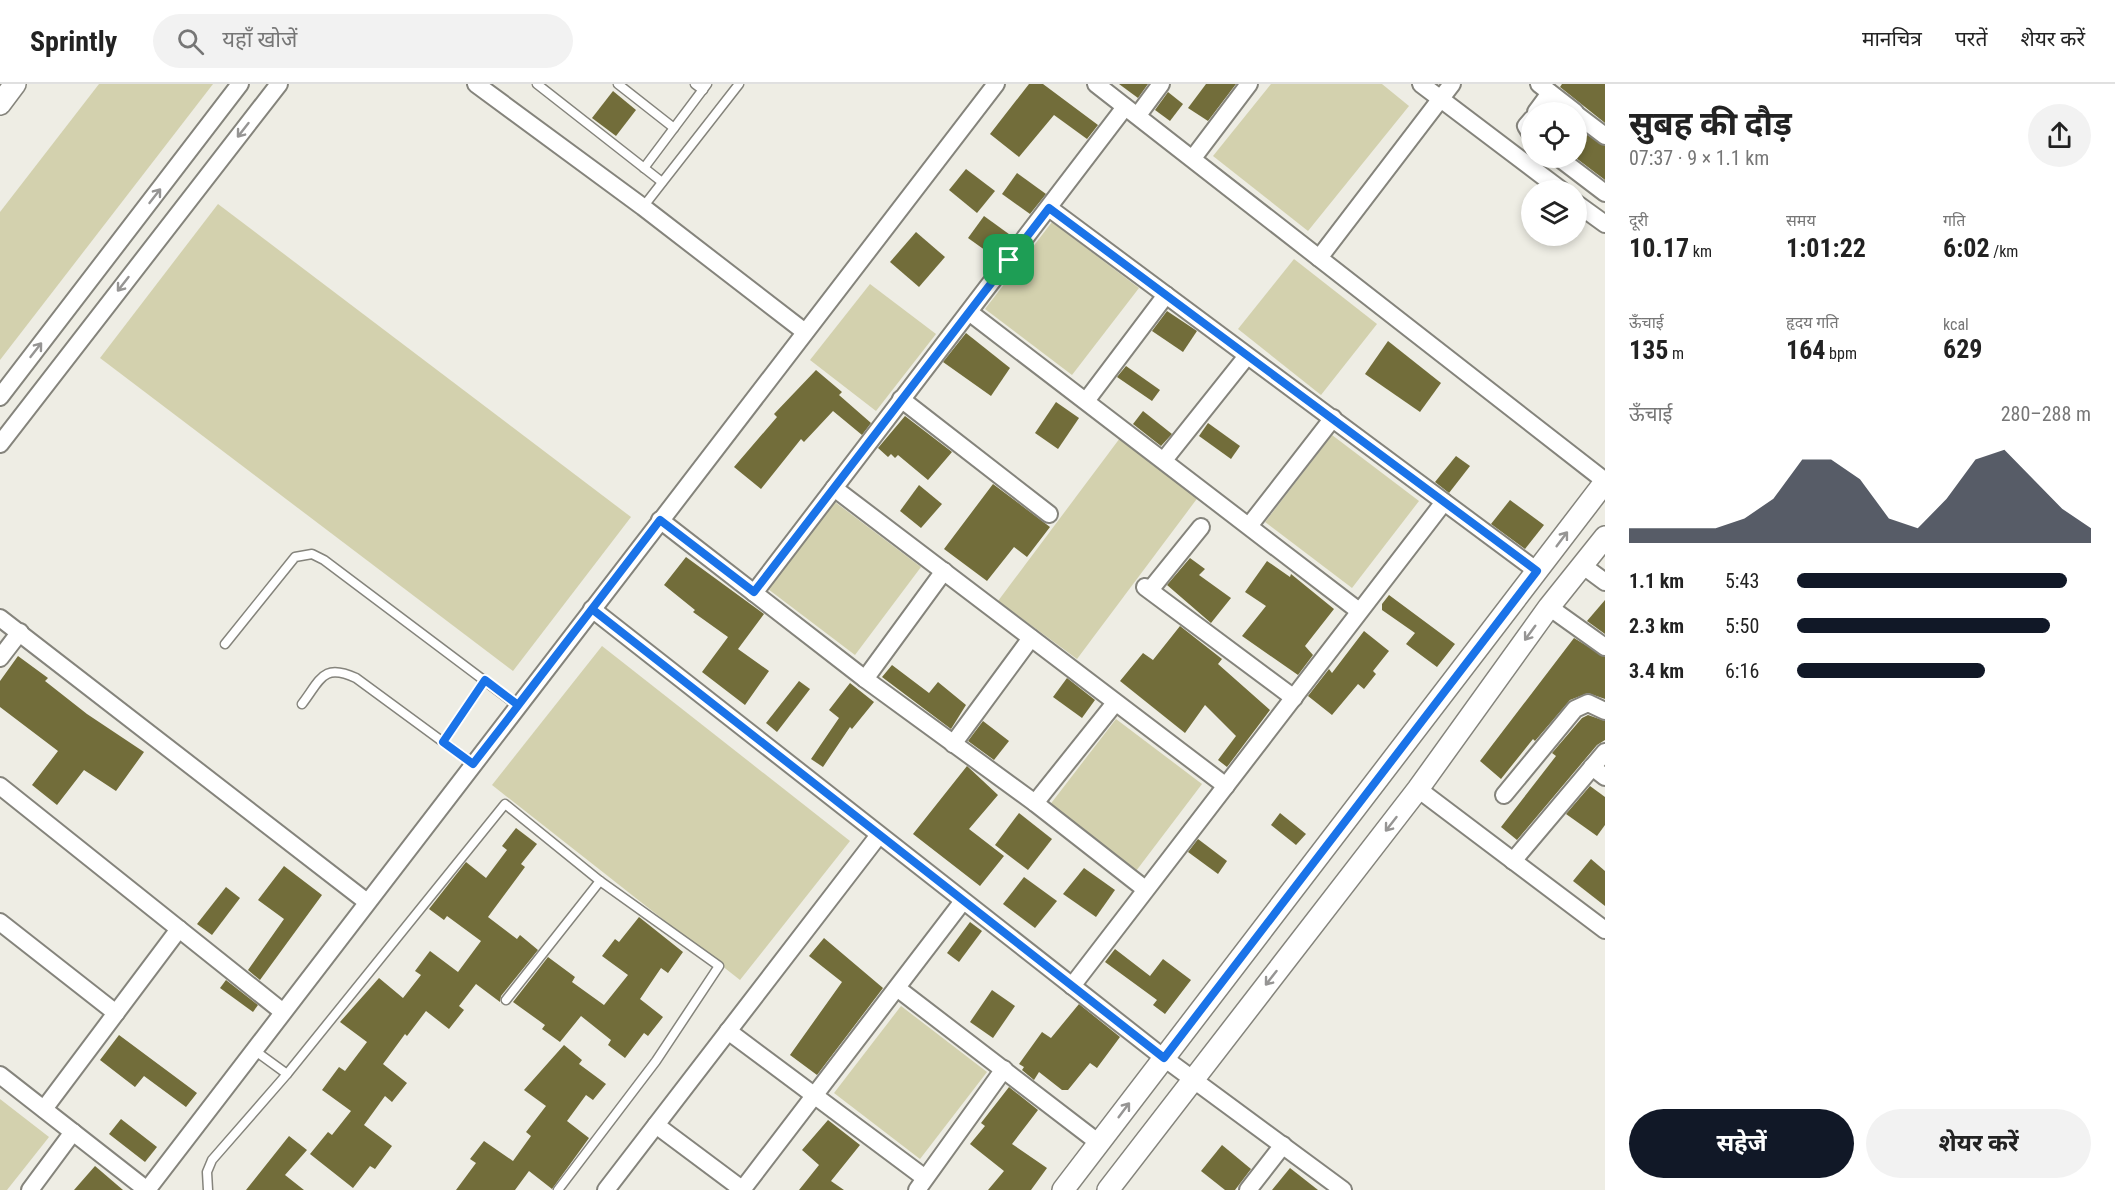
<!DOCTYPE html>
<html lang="hi">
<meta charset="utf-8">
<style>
:root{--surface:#fff;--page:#f2f2f2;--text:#222;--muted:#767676;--line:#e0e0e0;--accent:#111827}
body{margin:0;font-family:"Roboto Condensed","Noto Sans Devanagari",sans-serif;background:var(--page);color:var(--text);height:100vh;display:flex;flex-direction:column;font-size:22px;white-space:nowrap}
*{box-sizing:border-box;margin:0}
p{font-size:20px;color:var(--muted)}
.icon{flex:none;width:33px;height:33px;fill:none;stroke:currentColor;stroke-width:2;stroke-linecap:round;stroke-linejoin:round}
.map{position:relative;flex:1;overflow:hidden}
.sheet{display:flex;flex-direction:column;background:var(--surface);width:510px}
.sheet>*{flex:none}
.buttons{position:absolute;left:1521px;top:18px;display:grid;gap:12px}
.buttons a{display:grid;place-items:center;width:66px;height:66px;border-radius:50%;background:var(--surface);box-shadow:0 3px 9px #0003;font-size:30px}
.pin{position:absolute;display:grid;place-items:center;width:51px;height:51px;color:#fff;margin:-26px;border-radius:12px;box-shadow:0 3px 9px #0006}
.round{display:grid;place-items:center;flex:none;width:63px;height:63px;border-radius:32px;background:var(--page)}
.head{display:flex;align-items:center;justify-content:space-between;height:102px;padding:0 24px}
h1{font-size:33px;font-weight:700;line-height:45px}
.figures{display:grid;grid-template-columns:repeat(3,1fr);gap:9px;height:102px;padding:6px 24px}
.figures div{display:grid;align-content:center}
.figures b{font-size:26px;font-weight:700}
.figures small{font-size:16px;font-weight:400}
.figures p{font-size:16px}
.chart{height:168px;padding:12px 24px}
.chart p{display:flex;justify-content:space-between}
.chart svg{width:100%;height:108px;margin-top:6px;fill:var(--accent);opacity:.7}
.action{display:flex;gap:12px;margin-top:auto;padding:12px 24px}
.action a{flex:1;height:69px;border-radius:36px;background:var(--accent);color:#fff;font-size:24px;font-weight:700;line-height:69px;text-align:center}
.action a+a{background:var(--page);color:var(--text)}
ul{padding:0 24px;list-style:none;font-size:20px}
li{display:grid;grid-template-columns:96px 72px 1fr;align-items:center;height:45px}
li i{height:15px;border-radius:8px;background:var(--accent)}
header{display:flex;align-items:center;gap:36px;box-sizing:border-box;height:84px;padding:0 30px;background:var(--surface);border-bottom:2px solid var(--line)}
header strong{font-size:28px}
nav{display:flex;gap:33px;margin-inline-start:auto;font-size:21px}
.search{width:420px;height:54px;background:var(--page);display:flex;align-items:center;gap:15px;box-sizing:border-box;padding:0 21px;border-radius:33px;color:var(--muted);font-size:22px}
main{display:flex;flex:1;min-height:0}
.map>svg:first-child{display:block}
.green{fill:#d3d1ae}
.building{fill:#726d3a}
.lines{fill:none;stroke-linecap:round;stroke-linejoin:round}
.service-casing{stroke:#85847c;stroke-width:11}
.minor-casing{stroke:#85847c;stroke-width:20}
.tertiary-casing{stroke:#85847c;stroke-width:24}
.service{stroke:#fff;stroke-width:8}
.minor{stroke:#fff;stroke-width:16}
.tertiary{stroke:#fff;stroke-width:21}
.oneway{stroke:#969594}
.route-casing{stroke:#fff;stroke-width:12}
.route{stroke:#1a73e8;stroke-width:8}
</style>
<header>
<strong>Sprintly</strong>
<div class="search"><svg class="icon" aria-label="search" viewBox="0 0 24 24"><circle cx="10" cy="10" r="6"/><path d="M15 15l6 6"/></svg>यहाँ खोजें</div>
<nav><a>मानचित्र</a><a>परतें</a><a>शेयर करें</a></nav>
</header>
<main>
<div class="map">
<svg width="1605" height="1106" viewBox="0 0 1605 1106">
<rect width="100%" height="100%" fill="#eeede4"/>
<g class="green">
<path d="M99,0H213L0,276V128Z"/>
<path d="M1271,0H1382L1409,22L1308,147L1213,72Z"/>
<path d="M218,120L631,433L513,587L100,274Z"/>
<path d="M1052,138L1139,204L1072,291L985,225Z"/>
<path d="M1294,175L1377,240L1321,311L1238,245Z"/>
<path d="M870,200L936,250L876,327L810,276Z"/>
<path d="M1126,346L1205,404L1077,575L998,517Z"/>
<path d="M1332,351L1419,417L1352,504L1265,438Z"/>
<path d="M835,418L921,483L855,571L768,505Z"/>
<path d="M602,562L850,757L740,896L492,701Z"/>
<path d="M1116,635L1202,700L1136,787L1049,722Z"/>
<path d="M901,922L987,988L920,1075L834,1009Z"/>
<path d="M0,1015L49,1053L7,1106H0Z"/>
</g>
<g class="building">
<path d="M1029,0H1043L1098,41L1087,55L1054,31L1019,73L990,50Z"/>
<path d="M1119,0H1148L1138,14Z"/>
<path d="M1206,0H1236L1208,37L1188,24Z"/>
<path d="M1562,0H1605V39L1560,3Z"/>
<path d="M613,7L636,26L616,52L592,34Z"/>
<path d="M1168,8L1183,20L1170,37L1155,26Z"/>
<path d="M1576,44L1605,62V96L1576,74Z"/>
<path d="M966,85L995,107L977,129L949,106Z"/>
<path d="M1017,89L1046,110L1030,130L1002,110Z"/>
<path d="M984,132L1013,153L996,174L968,154Z"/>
<path d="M916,148L945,173L919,203L890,178Z"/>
<path d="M1167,227L1197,247L1183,268L1152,247Z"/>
<path d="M966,249L1010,284L991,312L943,278Z"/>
<path d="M1388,257L1441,299L1420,328L1365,290Z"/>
<path d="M1126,282L1160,306L1152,317L1117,293Z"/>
<path d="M816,286L842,308L839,311L871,339L862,351L833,327L804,358L801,355L761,405L734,383L777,333L774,330Z"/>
<path d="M1056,318L1079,334L1058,365L1035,349Z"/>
<path d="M1143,327L1172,350L1161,362L1133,340Z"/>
<path d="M905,332L952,368L928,396L898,371L895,374L891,370L888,373L878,364Z"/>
<path d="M1208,339L1240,362L1231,375L1199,352Z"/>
<path d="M1456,372L1470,382L1449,409L1435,398Z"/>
<path d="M993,400L1050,443L1027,473L1014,463L987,497L944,465Z"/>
<path d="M919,401L942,420L921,444L900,427Z"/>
<path d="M1510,416L1544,441L1525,465L1491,440Z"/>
<path d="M686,473L764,530L738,565L769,587L745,621L702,588L728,553L693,528L695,526L664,501Z"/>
<path d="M1190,474L1205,485L1199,491L1231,514L1211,539L1167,501Z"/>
<path d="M1267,477L1290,493L1291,490L1334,525L1305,562L1313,571L1298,591L1242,552L1266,522L1245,508Z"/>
<path d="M1389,511L1455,560L1437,583L1406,560L1415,549L1382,526V520Z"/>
<path d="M1605,516V550L1587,537Z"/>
<path d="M1180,542L1222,575L1218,580L1270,626L1227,683L1218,676L1236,652L1205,621L1185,649L1120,597L1143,569L1153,576Z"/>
<path d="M1364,547L1389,567L1373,587L1376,590L1364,605L1358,600L1332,631L1308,612L1329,585L1332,589Z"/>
<path d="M1574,554L1605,573V615L1588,609L1570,616L1535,657L1533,655L1501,695L1480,677Z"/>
<path d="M18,572L48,594L45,597L87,630L144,668L116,707L84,686L57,721L32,701L58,667L0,623V597Z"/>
<path d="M892,581L929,609L938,598L966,621L951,645L882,593Z"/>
<path d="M1067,594L1095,616L1082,634L1053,613Z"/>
<path d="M799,597L810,605L777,648L766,639Z"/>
<path d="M850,599L874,618L852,645L850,643L823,683L811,675L839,634L829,626Z"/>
<path d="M1588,631L1605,637V656L1597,661L1517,756L1501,743L1556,672L1552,669L1582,634Z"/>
<path d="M983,637L1009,657L994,676L968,657Z"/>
<path d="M967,682L998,711L969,745L1004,772L980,802L913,750Z"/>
<path d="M1590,702L1605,713V741L1597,752L1566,730Z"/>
<path d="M1019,729L1052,755L1028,786L995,761Z"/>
<path d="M1280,729L1306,750L1296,761L1271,741Z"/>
<path d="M516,744L537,760L521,780L525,783L488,833L517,855L520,851L538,866L501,912L500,918L476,900L459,922L464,926L449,945L426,927L407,952L405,950L383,980L407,999L392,1018L385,1012L364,1041L392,1062L375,1085L370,1082L353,1104L310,1070L328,1048L332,1051L351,1027L322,1006L339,983L345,987L367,958L340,938L379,894L403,914L421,891L415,887L430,867L458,888L481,857L447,832L444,836L429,825L466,778L486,794L507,766L502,762Z"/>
<path d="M1198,755L1227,777L1218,790L1188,768Z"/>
<path d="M1591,775L1605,787V822L1573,797Z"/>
<path d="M284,782L322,811L260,896L248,886L284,835L258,816Z"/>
<path d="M1084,784L1115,806L1096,833L1063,810Z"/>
<path d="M1024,793L1057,817L1035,844L1003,820Z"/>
<path d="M226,803L240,814L212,851L197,840Z"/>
<path d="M639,833L683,868L668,889L661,884L640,915L663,933L648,952L644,949L625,974L608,961L611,956L581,932L560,958L542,945L545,941L513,918L548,873L575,893L572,898L604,921L628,891L602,872L615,855L619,858Z"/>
<path d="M970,838L982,847L959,878L947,869Z"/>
<path d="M824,854L883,904L817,991L790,971L842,898L809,872Z"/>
<path d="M1115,865L1150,892L1163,875L1191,896L1165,930L1153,921L1157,916L1105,878Z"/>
<path d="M226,896L258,921L253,928L220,904Z"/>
<path d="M992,906L1015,922L993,954L970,938Z"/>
<path d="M1079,920L1120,953L1097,984L1090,979L1068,1006H1062L1039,988L1034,996L1022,986L1024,983L1019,980L1042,948L1051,954Z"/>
<path d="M119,951L197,1009L186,1023L144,992L135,1003L100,976Z"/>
<path d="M564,961L582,976L579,980L606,1000L593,1016L586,1011L567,1037L589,1054L552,1105L529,1087L515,1106H456L476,1079L470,1075L484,1057L513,1077L531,1052L526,1048L546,1022L524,1006Z"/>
<path d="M1009,1003L1038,1026L1012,1060L1047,1084L1031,1106H988L1004,1087L970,1060L985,1042L981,1039Z"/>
<path d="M121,1035L157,1063L145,1078L109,1050Z"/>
<path d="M828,1036L860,1061L831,1097L844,1106H799L819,1081L802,1066Z"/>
<path d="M289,1052L307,1066L285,1091L304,1106H246Z"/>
<path d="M1222,1061L1251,1085L1235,1106H1225L1201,1087Z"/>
<path d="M95,1082L123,1106H74Z"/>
<path d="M1290,1084L1318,1106H1272Z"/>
</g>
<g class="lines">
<g class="service-casing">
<g id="service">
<path d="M537,0L662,98"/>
<path d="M618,0L674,44"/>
<path d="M695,0L703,6"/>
<path d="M644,84L707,0"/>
<path d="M643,123L739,0"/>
<path d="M225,560L295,473L312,470L324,476L518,622"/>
<path d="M302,620C321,595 323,579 356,594L473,680"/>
<path d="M443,658L485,596"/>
<path d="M506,916L600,797"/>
<path d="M254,966L287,990"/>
<path d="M208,1106L207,1088L212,1076L287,990L505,720L600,797L719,882L656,977L558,1106"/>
</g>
</g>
<g class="minor-casing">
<g id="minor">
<path d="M476,0L643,123L805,248"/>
<path d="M1096,0L1605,397"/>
<path d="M1421,0L1561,106"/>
<path d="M1539,0L1575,28"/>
<path d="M1536,28L1550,9"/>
<path d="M1576,30L1605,52"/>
<path d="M1138,31L1161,0"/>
<path d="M1532,35L1526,42L1532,52"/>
<path d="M1193,74L1249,0"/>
<path d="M1559,74L1605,109"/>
<path d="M1576,119L1605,140"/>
<path d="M1049,124L1537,487"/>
<path d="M1319,174L1452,0"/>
<path d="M969,228L1359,527"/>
<path d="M0,313L240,0"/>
<path d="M901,315L1049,430"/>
<path d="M1086,317L1166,211"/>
<path d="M0,360L279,0"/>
<path d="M1164,376L1247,272"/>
<path d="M834,404L1226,702"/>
<path d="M660,436L865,595L1035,719L1145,805"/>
<path d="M1249,442L1333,334"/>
<path d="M1582,481L1605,498"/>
<path d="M1145,503L1294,614"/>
<path d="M1150,506L1201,443"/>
<path d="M754,509L1125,23"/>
<path d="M1549,523L1605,563"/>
<path d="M592,525L1164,974L1343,1106"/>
<path d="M0,534L367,818"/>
<path d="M0,574L20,548"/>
<path d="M865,595L944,487"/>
<path d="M953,660L1031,554"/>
<path d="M1592,683L1605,693"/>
<path d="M0,702L283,928"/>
<path d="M1418,705L1605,846"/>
<path d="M1504,711L1575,625L1588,619L1605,627"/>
<path d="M1035,719L1115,619"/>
<path d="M1513,777L1605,668"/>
<path d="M0,838L116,929"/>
<path d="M1072,902L1444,418"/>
<path d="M897,904L1099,1059"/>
<path d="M728,947L925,1094"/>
<path d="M0,991L147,1106"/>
<path d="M44,1025L179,845"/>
<path d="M656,1041L743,1106"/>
<path d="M30,1106L73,1048"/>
<path d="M147,1106L996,0"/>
<path d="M606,1106L879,751"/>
<path d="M742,1106L963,817"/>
<path d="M917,1106L1004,985"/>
<path d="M1248,1106L1283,1061"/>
</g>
</g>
<g class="tertiary-casing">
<g id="tertiary">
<path d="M0,20L15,0"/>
<path d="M1063,1106L1605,398"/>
<path d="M1108,1106L1418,705L1549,523L1605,453"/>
</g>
</g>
<use href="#service" class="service"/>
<use href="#minor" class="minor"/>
<use href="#tertiary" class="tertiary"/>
</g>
<defs><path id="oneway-shaft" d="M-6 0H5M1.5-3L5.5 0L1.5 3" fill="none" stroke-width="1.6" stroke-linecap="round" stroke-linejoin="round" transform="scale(1.5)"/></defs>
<g class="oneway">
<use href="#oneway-shaft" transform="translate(243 46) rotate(128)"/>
<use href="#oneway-shaft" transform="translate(155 112) rotate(-52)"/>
<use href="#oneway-shaft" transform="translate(123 200) rotate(128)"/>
<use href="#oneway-shaft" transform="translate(36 266) rotate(-52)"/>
<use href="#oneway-shaft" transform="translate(1562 455) rotate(-53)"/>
<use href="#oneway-shaft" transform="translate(1530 549) rotate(126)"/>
<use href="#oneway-shaft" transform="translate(1391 740) rotate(128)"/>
<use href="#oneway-shaft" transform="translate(1271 894) rotate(128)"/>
<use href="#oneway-shaft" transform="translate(1124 1026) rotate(-53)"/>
</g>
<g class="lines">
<g class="route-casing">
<path id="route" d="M1009,176L754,508L660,436C598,517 536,599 473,680L443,658L485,596L518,621L592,525L1164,974L1537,487L1049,124L1009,176"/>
</g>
<use href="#route" class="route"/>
</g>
</svg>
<div class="buttons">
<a><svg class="icon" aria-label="locate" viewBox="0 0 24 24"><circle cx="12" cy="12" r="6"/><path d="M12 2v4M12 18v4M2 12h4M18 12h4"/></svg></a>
<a><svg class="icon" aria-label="layers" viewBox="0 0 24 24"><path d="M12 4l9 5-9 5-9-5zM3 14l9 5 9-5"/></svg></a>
</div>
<div class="pin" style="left:1009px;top:176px;background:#1e9e55"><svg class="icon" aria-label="arrive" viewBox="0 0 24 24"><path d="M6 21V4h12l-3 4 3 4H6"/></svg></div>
</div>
<section class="sheet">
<div class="head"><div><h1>सुबह की दौड़</h1><p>07:37 · 9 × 1.1 km</p></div><a class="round"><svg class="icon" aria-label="share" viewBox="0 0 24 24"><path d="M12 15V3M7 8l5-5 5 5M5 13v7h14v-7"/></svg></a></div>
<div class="figures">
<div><p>दूरी</p><b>10.17<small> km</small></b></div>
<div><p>समय</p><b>1:01:22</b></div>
<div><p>गति</p><b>6:02<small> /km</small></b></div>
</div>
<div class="figures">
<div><p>ऊँचाई</p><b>135<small> m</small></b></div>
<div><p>हृदय गति</p><b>164<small> bpm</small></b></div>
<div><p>kcal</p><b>629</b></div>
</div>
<div class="chart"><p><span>ऊँचाई</span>280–288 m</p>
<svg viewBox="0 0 160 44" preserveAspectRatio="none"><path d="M0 44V38L10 38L20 38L30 38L40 34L50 26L60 10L70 10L80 18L90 34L100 38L110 26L120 10L130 6L140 18L150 30L160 38V44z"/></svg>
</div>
<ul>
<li><b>1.1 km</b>5:43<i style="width:92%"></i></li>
<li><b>2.3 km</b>5:50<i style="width:86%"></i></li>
<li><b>3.4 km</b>6:16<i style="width:64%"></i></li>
</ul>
<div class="action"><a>सहेजें</a><a>शेयर करें</a></div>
</section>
</main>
